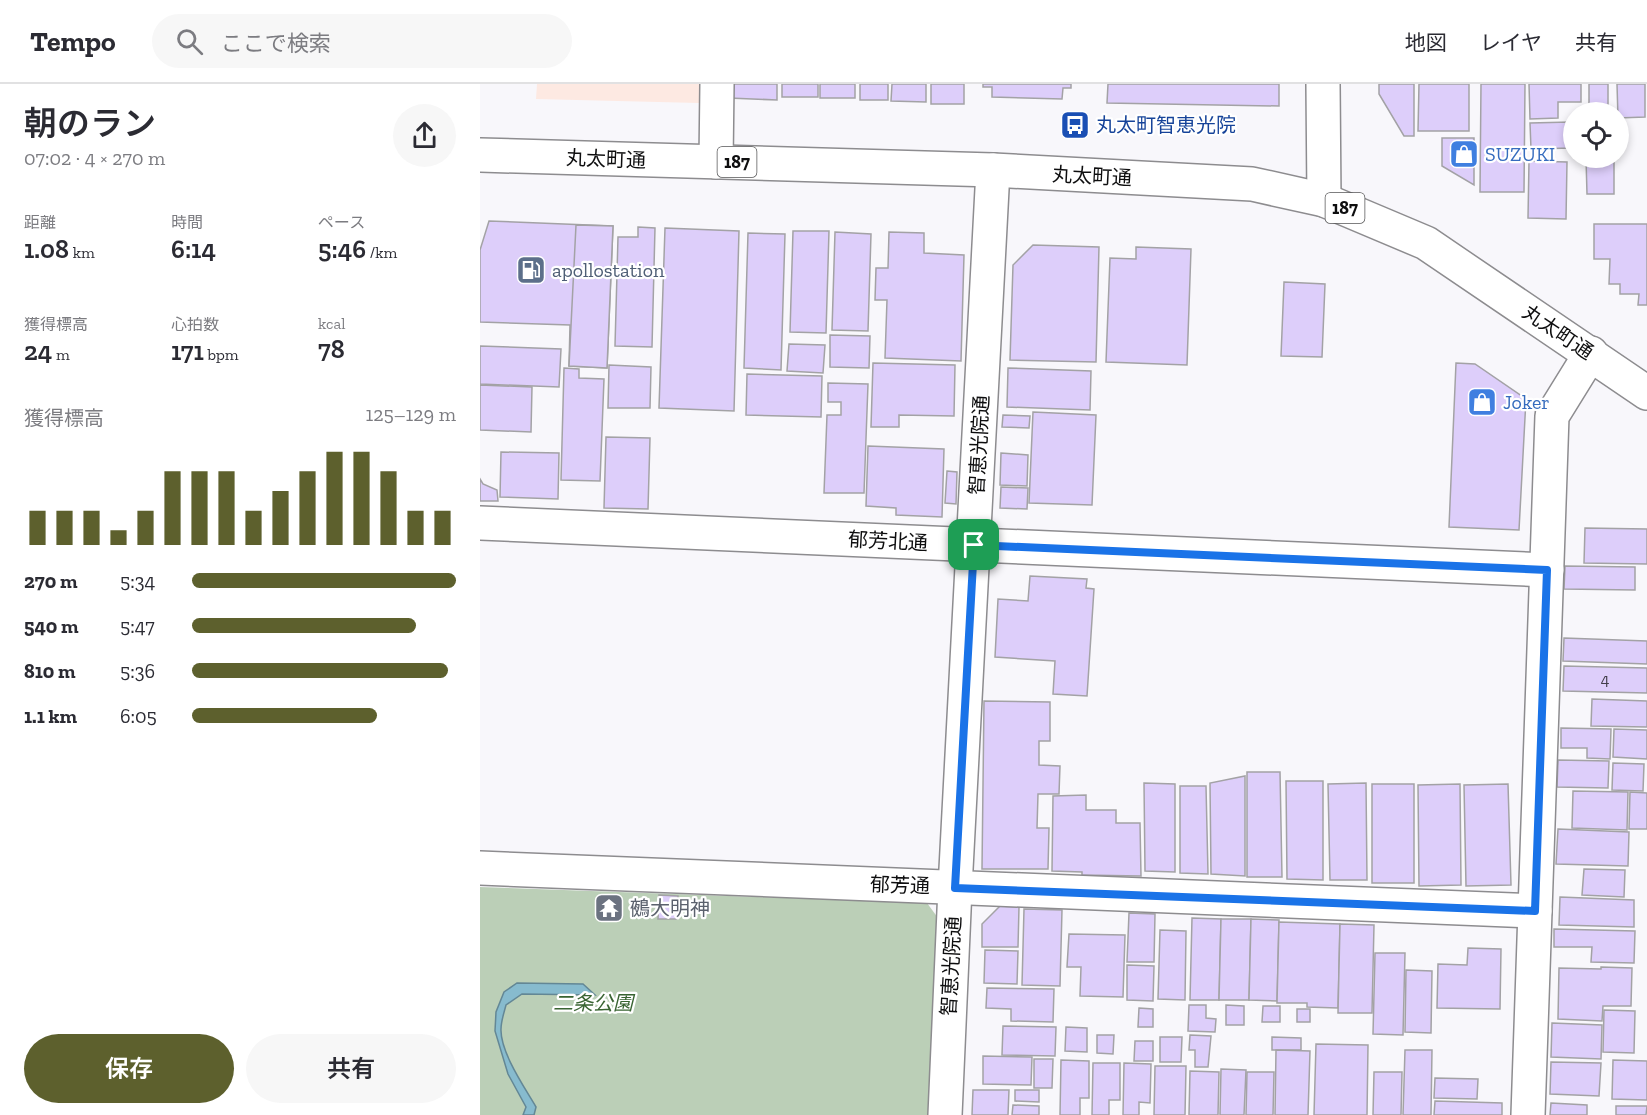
<!DOCTYPE html>
<html lang="ja">
<meta charset="utf-8">
<style>
:root{--surface:#fff;--page:#f7f7f7;--text:#2b2b33;--muted:#7c7c81;--line:#e1e1e2;--accent:#5d602d}
body{margin:0;font-family:"Zilla Slab","Noto Sans JP",serif;background:var(--page);color:var(--text);height:100vh;display:flex;flex-direction:column;font-size:22px;white-space:nowrap}
*{box-sizing:border-box;margin:0}
p{font-size:20px;color:var(--muted)}
.icon{flex:none;width:33px;height:33px;fill:none;stroke:currentColor;stroke-width:2;stroke-linecap:round;stroke-linejoin:round}
.map{position:relative;flex:1;overflow:hidden}
.details{display:flex;flex-direction:column;background:var(--surface);width:480px}
.details>*{flex:none}
.controls{position:absolute;left:1083px;top:18px;display:grid;gap:12px}
.controls a{display:grid;place-items:center;width:66px;height:66px;border-radius:50%;background:var(--surface);box-shadow:0 3px 9px #0003;font-size:30px}
.pin{position:absolute;display:grid;place-items:center;width:51px;height:51px;color:#fff;margin:-26px;border-radius:12px;box-shadow:0 3px 9px #0006}
.round{display:grid;place-items:center;flex:none;width:63px;height:63px;border-radius:32px;background:var(--page)}
.summary{display:flex;align-items:center;justify-content:space-between;height:102px;padding:0 24px}
h1{font-size:33px;font-weight:600;line-height:45px}
.stats{display:grid;grid-template-columns:repeat(3,1fr);gap:9px;height:102px;padding:6px 24px}
.stats div{display:grid;align-content:center}
.stats b{font-size:26px;font-weight:600}
.stats small{font-size:16px;font-weight:400}
.stats p{font-size:16px}
.chart{height:168px;padding:12px 24px}
.chart p{display:flex;justify-content:space-between}
.chart svg{width:100%;height:108px;margin-top:6px;stroke:var(--accent);stroke-width:6}
.primary-button{display:flex;gap:12px;margin-top:auto;padding:12px 24px}
.primary-button a{flex:1;height:69px;border-radius:36px;background:var(--accent);color:#fff;font-size:24px;font-weight:600;line-height:69px;text-align:center}
.primary-button a+a{background:var(--page);color:var(--text)}
ul{padding:0 24px;list-style:none;font-size:20px}
li{display:grid;grid-template-columns:96px 72px 1fr;align-items:center;height:45px}
li i{height:15px;border-radius:8px;background:var(--accent)}
header{display:flex;align-items:center;gap:36px;box-sizing:border-box;height:84px;padding:0 30px;background:var(--surface);border-bottom:2px solid var(--line)}
header strong{font-size:28px}
nav{display:flex;gap:33px;margin-inline-start:auto;font-size:21px}
.search{width:420px;height:54px;background:var(--page);display:flex;align-items:center;gap:15px;box-sizing:border-box;padding:0 21px;border-radius:33px;color:var(--muted);font-size:22px}
main{display:flex;flex:1;min-height:0}
.map>svg:first-child{display:block}
.commercial{fill:#fde9e2}
.green{fill:#bbcfb7}
.water{fill:#87bbce;stroke:#638795;stroke-width:1.5}
.building{fill:#ddcefa;stroke:#a3a2a5;stroke-width:1.5}
.lines{fill:none;stroke-linecap:round;stroke-linejoin:round}
.minor-casing{stroke:#8d8c8f;stroke-width:36}
.major-casing{stroke:#8d8c8f;stroke-width:36}
.minor{stroke:#fff;stroke-width:33}
.major{stroke:#fff;stroke-width:33}
.route-casing{stroke:#fff;stroke-width:12}
.route{stroke:#1a73e8;stroke-width:8}
.labels{text-anchor:middle;stroke-width:4.5;stroke-linejoin:round;paint-order:stroke}
.number-label{font-size:16px;fill:#423e4a}
.shield{fill:#fff;stroke:#565657;stroke-width:1.5}
.shield-label{font-size:18px;font-weight:bold;fill:#0e0e0f}
.transit-label{font-size:20px;fill:#164399;stroke:#fff;text-anchor:start}
.shop-label{font-size:20px;fill:#366cbe;stroke:#fff;text-anchor:start}
.street-label{font-size:20px;fill:#0e0e0f;stroke:#fff}
.service-label{font-size:20px;fill:#4e5e75;stroke:#fff;text-anchor:start}
.worship-label{font-size:20px;fill:#5b616d;stroke:#fff;text-anchor:start}
.park-label{font-size:20px;font-style:italic;fill:#396432;stroke:#fff}
</style>
<header>
<strong>Tempo</strong>
<div class="search"><svg class="icon" aria-label="search" viewBox="0 0 24 24"><circle cx="10" cy="10" r="6"/><path d="M15 15l6 6"/></svg>ここで検索</div>
<nav><a>地図</a><a>レイヤ</a><a>共有</a></nav>
</header>
<main>
<section class="details">
<div class="summary"><div><h1>朝のラン</h1><p>07:02 · 4 × 270 m</p></div><a class="round"><svg class="icon" aria-label="share" viewBox="0 0 24 24"><path d="M12 15V3M7 8l5-5 5 5M5 13v7h14v-7"/></svg></a></div>
<div class="stats">
<div><p>距離</p><b>1.08<small> km</small></b></div>
<div><p>時間</p><b>6:14</b></div>
<div><p>ペース</p><b>5:46<small> /km</small></b></div>
</div>
<div class="stats">
<div><p>獲得標高</p><b>24<small> m</small></b></div>
<div><p>心拍数</p><b>171<small> bpm</small></b></div>
<div><p>kcal</p><b>78</b></div>
</div>
<div class="chart"><p><span>獲得標高</span>125–129 m</p>
<svg viewBox="0 0 160 44" preserveAspectRatio="none"><path d="M5 44V30M15 44V30M25 44V30M35 44V38M45 44V30M55 44V14M65 44V14M75 44V14M85 44V30M95 44V22M105 44V14M115 44V6M125 44V6M135 44V14M145 44V30M155 44V30"/></svg>
</div>
<ul>
<li><b>270 m</b>5:34<i style="width:100%"></i></li>
<li><b>540 m</b>5:47<i style="width:85%"></i></li>
<li><b>810 m</b>5:36<i style="width:97%"></i></li>
<li><b>1.1 km</b>6:05<i style="width:70%"></i></li>
</ul>
<div class="primary-button"><a>保存</a><a>共有</a></div>
</section>
<div class="map">
<svg width="1167" height="1031" viewBox="0 0 1167 1031">
<rect width="100%" height="100%" fill="#f8f7fb"/>
<path class="commercial" d="M57,0H220L219,19L56,15Z"/>
<path class="green" d="M0,803L447,819L461,838L451,1031H0Z"/>
<path class="water" d="M37,899L103,900L115,911L42,910L26,921C24,929 21,937 21,945C20,968 45,1004 56,1023L54,1031H43L46,1023L28,990L15,947L16,928L24,908Z"/>
<g class="building">
<path d="M249,0H297V16L249,14Z"/>
<rect x="302" y="0" width="36" height="13"/>
<rect x="340" y="0" width="35" height="14"/>
<rect x="380" y="0" width="28" height="16"/>
<path d="M412,0H446V18L411,17Z"/>
<rect x="451" y="0" width="33" height="20"/>
<path d="M503,0H591V4H583L582,15L512,13V3H503Z"/>
<path d="M628,0H799V22L627,19Z"/>
<path d="M899,0H934V52H924L899,10Z"/>
<path d="M939,0H989V47H938Z"/>
<path d="M1001,0H1045L1044,108H1000Z"/>
<path d="M1049,0H1101V18H1078V34L1050,35Z"/>
<rect x="1109" y="0" width="19" height="28"/>
<path d="M1137,0H1165V33L1138,34Z"/>
<path d="M1091,38L1092,64L1051,65L1050,39Z"/>
<path d="M962,54H994V101L962,82Z"/>
<path d="M1106,74H1134V110H1107Z"/>
<path d="M1049,77L1087,78L1086,135L1048,134Z"/>
<path d="M9,137L133,142L127,284L89,282L90,241L0,238V166Z"/>
<path d="M1114,140H1167V221H1158L1159,210H1140V200H1129L1130,175H1114Z"/>
<path d="M96,141L133,142L127,284L89,282Z"/>
<path d="M158,143L175,144L172,263L135,262L138,153H158Z"/>
<path d="M185,144L259,147L254,327L179,324Z"/>
<path d="M313,147H349L346,249L310,248Z"/>
<path d="M355,148L391,150L388,247L352,246Z"/>
<path d="M409,148L444,149V169L484,171L481,277L405,274L407,216H395L396,184H408Z"/>
<path d="M268,149L305,150L301,286L264,284Z"/>
<path d="M553,161L619,163L616,278L530,276L533,181Z"/>
<path d="M656,163L711,165L707,281L626,278L630,174L656,175Z"/>
<path d="M804,198L845,200L842,273L801,272Z"/>
<path d="M350,251L390,252L389,284L350,283Z"/>
<path d="M309,260L345,261L343,289L307,287Z"/>
<path d="M0,262L81,265L79,303L0,300Z"/>
<path d="M393,279L475,281L474,332L419,331V343H391Z"/>
<path d="M976,279L995,280L1046,315L1039,446L969,443Z"/>
<path d="M129,281L171,283L170,324H128Z"/>
<path d="M84,284L99,285V294L124,295L120,397L81,396Z"/>
<path d="M528,284L611,287L610,326L527,323Z"/>
<path d="M267,290L342,292L341,333L266,331Z"/>
<path d="M348,299L388,300L384,409H344L347,331H361V318H348Z"/>
<path d="M0,301L52,303L51,348L0,346Z"/>
<path d="M553,328L616,331L612,421L549,419Z"/>
<path d="M523,331L550,332L549,344L522,343Z"/>
<path d="M126,353L170,354L168,425L124,424Z"/>
<path d="M388,362L464,365L462,433L416,431V424L386,422Z"/>
<path d="M21,368L79,369L78,415L20,413Z"/>
<path d="M521,369L548,371L547,402L520,401Z"/>
<path d="M467,387L477,388L476,420L465,419Z"/>
<path d="M0,395L3,400L17,406L18,417H0Z"/>
<path d="M521,403L548,404L547,425L520,424Z"/>
<path d="M1105,444L1167,445V480L1104,479Z"/>
<path d="M1085,482L1155,483V506L1084,505Z"/>
<path d="M550,492L607,495L606,504L614,505L607,612L573,610L575,577L515,573L518,515L548,517Z"/>
<path d="M1084,554L1167,557V580L1083,577Z"/>
<path d="M1084,582L1167,584V609L1083,607Z"/>
<path d="M1112,615L1167,617V643L1111,642Z"/>
<path d="M504,617L570,618V657H559V681L580,682L579,710H558L557,744H569L568,785H502Z"/>
<path d="M1081,644L1131,645L1130,675L1107,674V664H1081Z"/>
<path d="M1134,645L1167,646V675L1133,673Z"/>
<path d="M1078,676L1129,677L1128,704L1077,703Z"/>
<path d="M1133,679L1164,680L1163,707L1132,706Z"/>
<path d="M767,688H800L802,793H767Z"/>
<path d="M765,692V792L731,790L730,699Z"/>
<path d="M806,697H843V796L807,795Z"/>
<path d="M664,699L695,700V788L665,787Z"/>
<path d="M886,699L887,796H850L848,700Z"/>
<rect x="892" y="700" width="42" height="99"/>
<path d="M980,700L981,801L939,802L938,701Z"/>
<path d="M1028,700L1031,801L986,802L984,701Z"/>
<path d="M700,702H726L728,790L700,789Z"/>
<path d="M1093,707L1148,708L1147,746L1092,744Z"/>
<path d="M1150,708L1167,709V745H1149Z"/>
<path d="M606,711V726H636V739H660L661,792L602,791V788L572,787L573,712Z"/>
<path d="M1078,745L1149,748L1148,782L1076,780Z"/>
<path d="M1104,785L1145,786L1144,813L1102,811Z"/>
<path d="M179,811L198,812L197,835H178Z"/>
<path d="M1080,813L1154,816V843L1079,841Z"/>
<path d="M520,822L539,823L538,863H502V840Z"/>
<path d="M544,825L582,826L580,902L542,901Z"/>
<path d="M649,829L675,830L674,878H647Z"/>
<path d="M712,834L741,835L739,916H710Z"/>
<path d="M741,835H771L769,916H739Z"/>
<path d="M771,835L799,836L797,917L769,916Z"/>
<path d="M799,838L860,840L858,924L827,923V919H797Z"/>
<path d="M860,840L894,841L892,929H858Z"/>
<path d="M1074,845L1155,847L1154,879L1111,878L1112,863H1074Z"/>
<path d="M680,846L706,847L705,916L678,915Z"/>
<path d="M589,850L645,851L643,913L600,912L601,883H587Z"/>
<path d="M988,864L1021,865L1020,925L957,924L958,880L987,881Z"/>
<path d="M505,866L538,867L537,900L504,899Z"/>
<path d="M895,869H925L923,951L893,950Z"/>
<path d="M647,881L674,882L673,917L647,916Z"/>
<path d="M1121,883L1152,884L1151,922H1123L1122,937L1078,935L1079,884L1121,885Z"/>
<path d="M926,886L952,887L951,949L925,948Z"/>
<path d="M507,904L574,905L573,938L531,937V925L506,924Z"/>
<path d="M709,921H726V934L736,935L735,948L708,947Z"/>
<path d="M746,921L764,922V941H746Z"/>
<path d="M783,922H800V938H782Z"/>
<path d="M659,924L673,925V943H658Z"/>
<rect x="817" y="925" width="13" height="13"/>
<path d="M1124,926L1155,927L1154,969L1123,968Z"/>
<path d="M1072,939L1122,941L1121,975L1071,973Z"/>
<path d="M523,942L576,943L575,972L522,971Z"/>
<path d="M586,943L607,944V968L585,967Z"/>
<path d="M617,951H634L633,970L617,969Z"/>
<path d="M710,951L731,952L728,983H715V966H709Z"/>
<path d="M680,953H702L701,978H680Z"/>
<path d="M792,953L821,954V966H792Z"/>
<path d="M655,957H673V977H654Z"/>
<path d="M836,960L888,961L887,1031H834Z"/>
<path d="M796,966L830,967L828,1031H795Z"/>
<path d="M925,966H952L951,1031H923Z"/>
<path d="M503,972L552,973L551,1001L503,1000Z"/>
<path d="M554,975H573L572,1004H554Z"/>
<path d="M581,976L609,977V1014H600V1031H580Z"/>
<path d="M1133,976L1167,977V1016L1132,1015Z"/>
<path d="M1071,978L1121,979L1119,1012L1070,1010Z"/>
<path d="M613,979H640V1016H629V1031H612Z"/>
<path d="M644,979L671,980L670,1019L659,1018V1031H643Z"/>
<path d="M675,982H706L705,1031H674Z"/>
<path d="M741,985L766,986L764,1031H740Z"/>
<path d="M710,987L739,988L738,1031H709Z"/>
<path d="M767,988H794L793,1031H766Z"/>
<path d="M894,988H922L921,1031H893Z"/>
<path d="M955,994L998,995L997,1015L954,1014Z"/>
<path d="M493,1006H529L528,1031H492Z"/>
<path d="M535,1006H559V1018L535,1017Z"/>
<path d="M955,1017L1022,1019V1031H954Z"/>
<path d="M1071,1019L1107,1021V1031H1070Z"/>
<path d="M533,1021L559,1022V1031H532Z"/>
<path d="M1136,1022H1167L1166,1031H1136Z"/>
</g>
<g class="lines">
<g class="minor-casing">
<g id="minor">
<path d="M843,0L844,116"/>
<path d="M236,78L237,0"/>
<path d="M0,439L1067,486"/>
<path d="M0,784L1055,827"/>
<path d="M465,1031L475,804L513,86"/>
<path d="M1048,1031L1072,332L1111,269"/>
</g>
</g>
<g class="major-casing">
<path id="major" d="M0,71L513,86L772,100L844,116L946,159L1167,309"/>
</g>
<use href="#minor" class="minor"/>
<use href="#major" class="major"/>
</g>
<g class="lines">
<g class="route-casing">
<path id="route" d="M494,461L1067,486L1055,827L475,804Z"/>
</g>
<use href="#route" class="route"/>
</g>
<defs>
<g id="bus-square" transform="scale(1.5)"><rect x="-9" y="-9" width="18" height="18" rx="4" fill="#1a4fb4" stroke="#fff"/><path d="M-5-6H5V4H4V6H2V4H-2V6H-4V4H-5ZM-3.5-4V0h7V-4ZM-3.5 1.2v1.5H-2V1.2ZM2 1.2v1.5H3.5V1.2Z" fill="#fff"/></g>
<g id="shop-square" transform="scale(1.5)"><rect x="-9" y="-9" width="18" height="18" rx="4" fill="#3f7fe0" stroke="#fff"/><path d="M-5-2.5h2.3a2.7 3.5 0 0 1 5.4 0H5L5.5 6h-11ZM-1.5-2.5h3a1.5 2.3 0 0 0-3 0Z" fill="#fff"/></g>
<g id="fuel-square" transform="scale(1.5)"><rect x="-9" y="-9" width="18" height="18" rx="4" fill="#5c6f8a" stroke="#fff"/><path d="M-5.5-6h7V0h2V4h1.3V-2.5L3-4.5l.8-.8L6-3V5H2.5V1h-1V6h-7ZM-4.2-4.7v3.2H.2V-4.7Z" fill="#fff"/></g>
<g id="temple-square" transform="scale(1.5)"><rect x="-9" y="-9" width="18" height="18" rx="4" fill="#6b7280" stroke="#fff"/><path d="M0-6L5-2H3V0L6.5 2.5H4V6H1.5V3h-3V6H-4V2.5H-6.5L-3 0V-2H-5Z" fill="#fff"/></g>
</defs>
<g fill-rule="evenodd">
<use href="#bus-square" x="595" y="41"/>
<use href="#shop-square" x="984" y="70"/>
<use href="#fuel-square" x="51" y="186"/>
<use href="#shop-square" x="1002" y="318"/>
<use href="#temple-square" x="129" y="824"/>
</g>
<g class="labels">
<g class="number-label">
<text x="1125" y="601">4</text>
</g>
<g class="shield">
<rect x="237.5" y="63" width="39" height="30" rx="4.5"/>
<rect x="845.5" y="109" width="39" height="30" rx="4.5"/>
</g>
<g class="shield-label">
<text x="257" y="84">187</text>
<text x="865" y="130">187</text>
</g>
<g class="transit-label">
<text x="616" y="48">丸太町智恵光院</text>
</g>
<g class="shop-label">
<text x="1005" y="77">SUZUKI</text>
<text x="1023" y="325">Joker</text>
</g>
<g class="street-label">
<text transform="translate(126 75) rotate(2)" y="7">丸太町通</text>
<text transform="translate(612 92) rotate(3)" y="7">丸太町通</text>
<text transform="translate(1078 248) rotate(34)" y="7">丸太町通</text>
<text transform="translate(499 361) rotate(-87)" y="7">智恵光院通</text>
<text transform="translate(408 457) rotate(3)" y="7">郁芳北通</text>
<text transform="translate(420 801) rotate(2)" y="7">郁芳通</text>
<text transform="translate(471 882) rotate(-87)" y="7">智恵光院通</text>
</g>
<g class="service-label">
<text x="72" y="193">apollostation</text>
</g>
<g class="worship-label">
<text x="150" y="831">鵺大明神</text>
</g>
<g class="park-label">
<text x="113" y="926">二条公園</text>
</g>
</g>
</svg>
<div class="controls">
<a><svg class="icon" aria-label="locate" viewBox="0 0 24 24"><circle cx="12" cy="12" r="6"/><path d="M12 2v4M12 18v4M2 12h4M18 12h4"/></svg></a>
</div>
<div class="pin" style="left:494px;top:461px;background:#1e9e55"><svg class="icon" aria-label="arrive" viewBox="0 0 24 24"><path d="M6 21V4h12l-3 4 3 4H6"/></svg></div>
</div>
</main>
